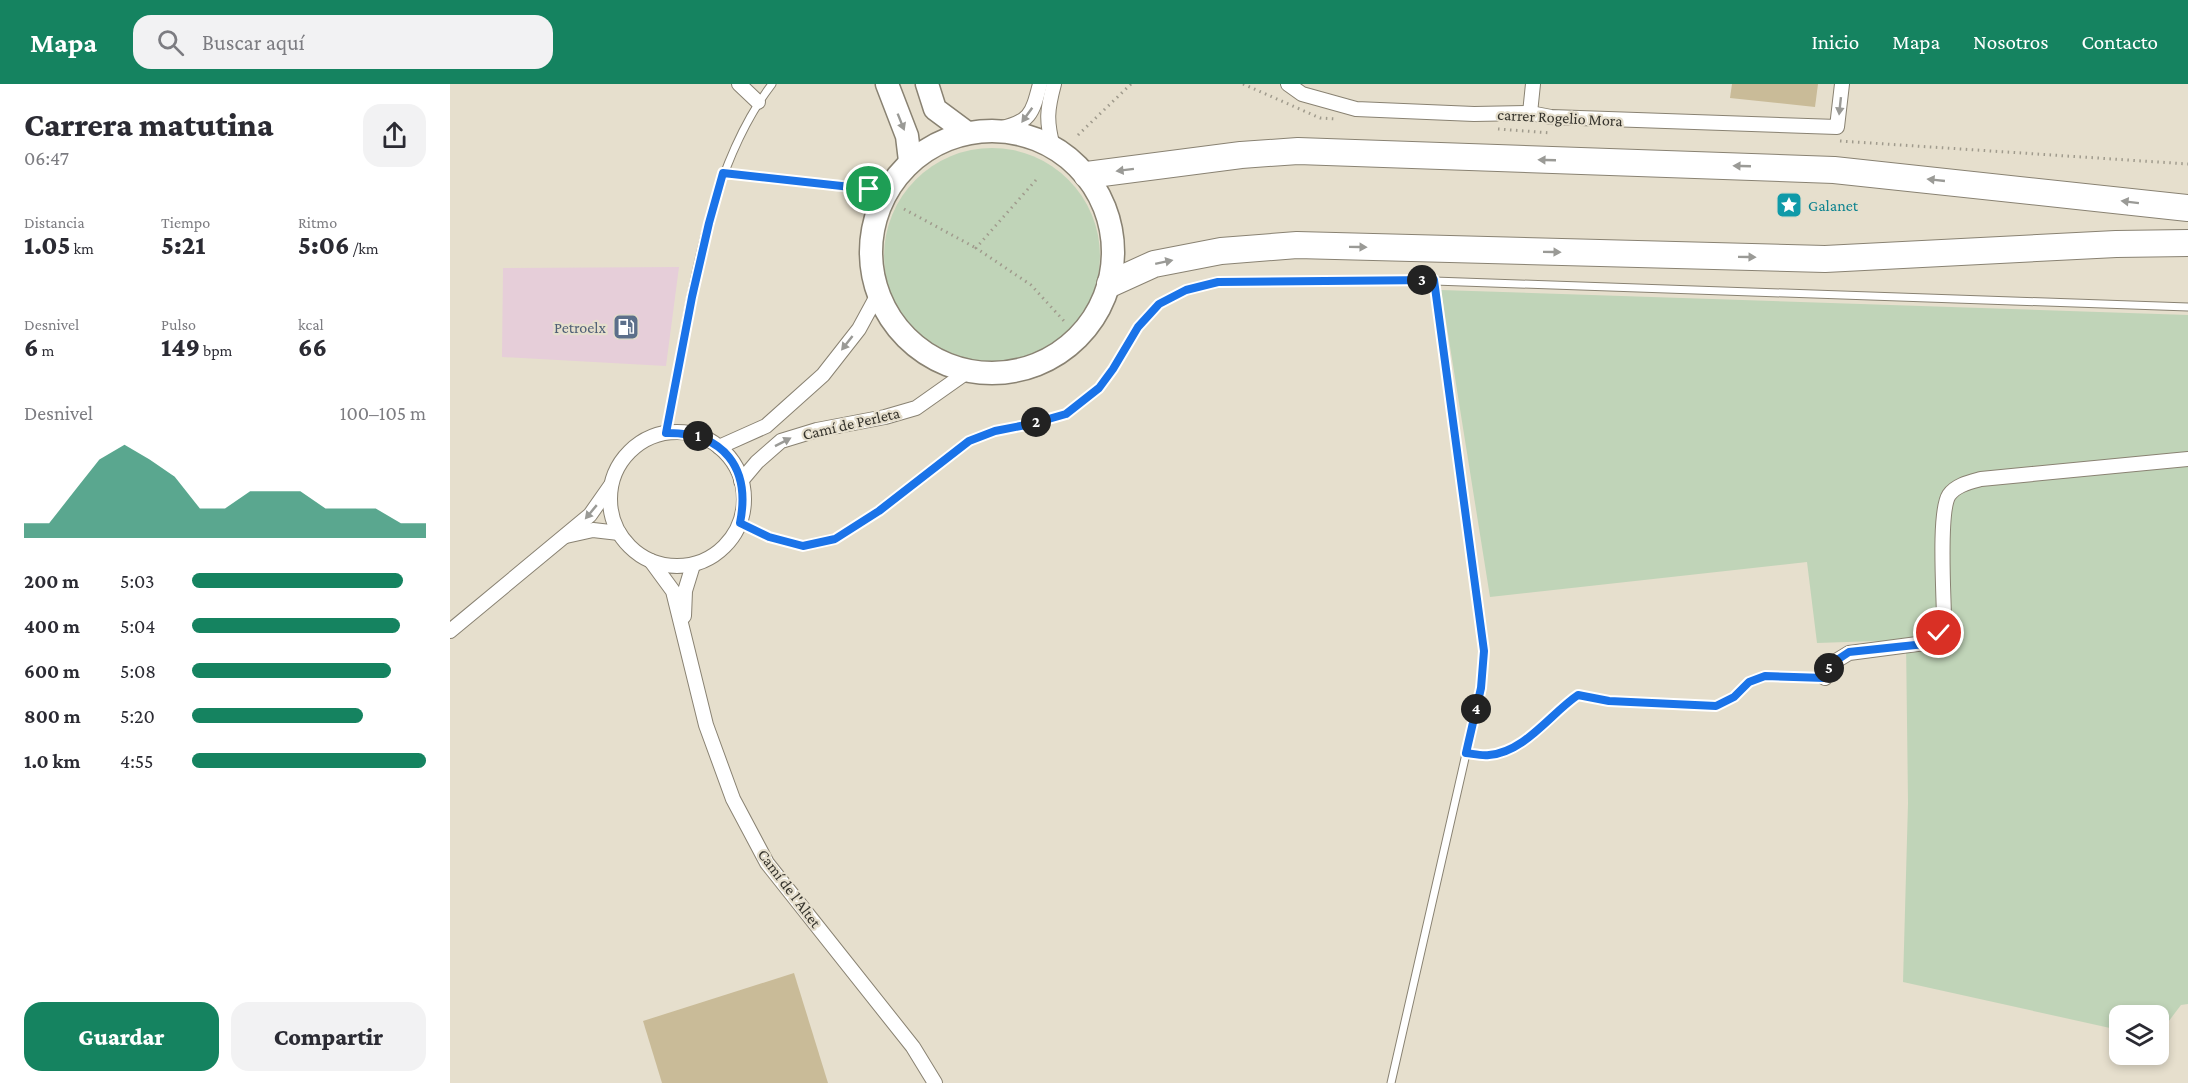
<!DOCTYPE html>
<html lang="es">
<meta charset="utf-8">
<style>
:root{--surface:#fff;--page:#f2f2f3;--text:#2b2b33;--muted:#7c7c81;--accent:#158360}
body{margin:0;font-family:"Crimson Pro",serif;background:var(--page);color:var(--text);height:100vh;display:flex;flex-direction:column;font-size:22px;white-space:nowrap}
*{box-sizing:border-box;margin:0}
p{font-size:20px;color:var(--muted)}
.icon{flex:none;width:33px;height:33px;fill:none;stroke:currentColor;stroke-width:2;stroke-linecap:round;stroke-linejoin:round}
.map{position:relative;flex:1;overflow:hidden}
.side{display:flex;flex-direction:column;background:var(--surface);width:450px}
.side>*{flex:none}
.tools{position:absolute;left:1659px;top:921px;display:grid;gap:12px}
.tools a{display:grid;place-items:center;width:60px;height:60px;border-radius:12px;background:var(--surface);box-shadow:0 3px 9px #0003;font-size:30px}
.pin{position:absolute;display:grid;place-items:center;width:51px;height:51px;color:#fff;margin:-26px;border:3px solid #fff;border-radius:50%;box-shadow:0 2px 6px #0007}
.km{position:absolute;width:30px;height:30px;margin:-15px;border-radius:50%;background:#222;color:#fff;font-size:16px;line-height:30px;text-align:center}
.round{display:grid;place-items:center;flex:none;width:63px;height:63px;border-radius:18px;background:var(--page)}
.head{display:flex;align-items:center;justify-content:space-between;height:102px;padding:0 24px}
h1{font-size:33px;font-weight:800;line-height:45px}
.stats{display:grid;grid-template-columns:repeat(3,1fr);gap:9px;height:102px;padding:6px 24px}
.stats div{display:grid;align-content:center}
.stats b{font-size:26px;font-weight:800}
.stats small{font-size:16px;font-weight:400}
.stats p{font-size:16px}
.chart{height:168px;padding:12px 24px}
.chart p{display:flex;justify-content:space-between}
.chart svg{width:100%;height:108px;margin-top:6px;fill:var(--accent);opacity:.7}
.action{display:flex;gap:12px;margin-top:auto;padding:12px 24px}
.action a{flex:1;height:69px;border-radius:18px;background:var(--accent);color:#fff;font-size:24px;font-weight:800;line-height:69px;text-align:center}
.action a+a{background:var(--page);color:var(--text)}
ul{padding:0 24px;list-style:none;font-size:20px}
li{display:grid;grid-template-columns:96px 72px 1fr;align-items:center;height:45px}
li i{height:15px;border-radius:8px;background:var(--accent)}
header{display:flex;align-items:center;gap:36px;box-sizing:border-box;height:84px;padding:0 30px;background:var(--accent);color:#fff}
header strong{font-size:28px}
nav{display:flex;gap:33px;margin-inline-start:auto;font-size:21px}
.search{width:420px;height:54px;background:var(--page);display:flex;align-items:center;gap:15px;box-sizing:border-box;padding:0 21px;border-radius:18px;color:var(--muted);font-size:22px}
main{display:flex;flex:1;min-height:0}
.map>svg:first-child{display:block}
.commercial{fill:#e6ced9}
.green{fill:#c0d4b8}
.building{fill:#c9bb98}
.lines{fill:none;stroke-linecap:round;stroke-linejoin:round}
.service-casing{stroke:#898272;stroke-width:9}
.minor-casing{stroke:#898272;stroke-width:16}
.trunk-casing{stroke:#898272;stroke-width:25}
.motorway-casing{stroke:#898272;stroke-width:28}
.path{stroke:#a09b8d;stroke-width:3;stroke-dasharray:1.5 4.5;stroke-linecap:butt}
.service{stroke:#fff;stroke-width:7}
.minor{stroke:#fff;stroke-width:14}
.trunk{stroke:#fff;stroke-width:22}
.motorway{stroke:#fff;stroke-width:26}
.oneway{fill:#9a9a96}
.route-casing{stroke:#fff;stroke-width:12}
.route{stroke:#1a73e8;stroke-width:8}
.labels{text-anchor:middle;stroke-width:4.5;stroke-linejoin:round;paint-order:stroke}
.street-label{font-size:16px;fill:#36342d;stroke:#e6dfcd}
.culture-label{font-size:16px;fill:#0d838f;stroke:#e6dfcd;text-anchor:start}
.service-label{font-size:16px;fill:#4e5e75;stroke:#e6dfcd;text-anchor:end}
</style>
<header>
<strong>Mapa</strong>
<div class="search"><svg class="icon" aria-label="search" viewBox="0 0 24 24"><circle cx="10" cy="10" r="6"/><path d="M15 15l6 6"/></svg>Buscar aquí</div>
<nav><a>Inicio</a><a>Mapa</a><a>Nosotros</a><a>Contacto</a></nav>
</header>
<main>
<section class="side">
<div class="head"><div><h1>Carrera matutina</h1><p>06:47</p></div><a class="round"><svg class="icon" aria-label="share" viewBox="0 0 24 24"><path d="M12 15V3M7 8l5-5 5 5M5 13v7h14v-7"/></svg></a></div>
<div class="stats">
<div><p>Distancia</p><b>1.05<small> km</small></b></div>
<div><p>Tiempo</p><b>5:21</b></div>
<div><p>Ritmo</p><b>5:06<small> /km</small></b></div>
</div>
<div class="stats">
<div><p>Desnivel</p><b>6<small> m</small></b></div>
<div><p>Pulso</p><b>149<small> bpm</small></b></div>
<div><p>kcal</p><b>66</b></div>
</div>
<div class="chart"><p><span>Desnivel</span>100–105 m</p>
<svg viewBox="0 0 160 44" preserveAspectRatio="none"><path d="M0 44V38L10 38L20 25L30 12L40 6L50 12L60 19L70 32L80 32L90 25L100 25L110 25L120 32L130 32L140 32L150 38L160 38V44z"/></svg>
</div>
<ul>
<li><b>200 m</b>5:03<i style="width:90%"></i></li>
<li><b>400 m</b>5:04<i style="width:89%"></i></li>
<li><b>600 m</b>5:08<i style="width:85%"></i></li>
<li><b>800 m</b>5:20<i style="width:73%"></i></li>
<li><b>1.0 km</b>4:55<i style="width:100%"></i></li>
</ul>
<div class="action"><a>Guardar</a><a>Compartir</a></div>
</section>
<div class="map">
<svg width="1738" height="999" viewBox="0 0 1738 999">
<rect width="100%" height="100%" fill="#e6dfcd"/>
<path class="commercial" d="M229,183L216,282L52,273L53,184Z"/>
<g class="green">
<circle cx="542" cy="172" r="108"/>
<path d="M991,206L1738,231V920L1731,921L1709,950L1708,932H1670L1669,946L1453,898L1458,719L1456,556L1367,559L1357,478L1040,513Z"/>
</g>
<g class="building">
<path d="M1282,0H1368L1365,23L1280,14Z"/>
<path d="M344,889L378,999H212L193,937Z"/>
</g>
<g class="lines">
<g class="service-casing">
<g id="service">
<path d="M216,349C238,238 252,91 322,0"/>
<path d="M289,439L319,453L353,462L385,455L429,427L519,357L545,347L581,340L616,330L649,304L663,285L688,243L709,221L736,206L768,198L956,196L1738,223"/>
<path d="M941,999L1031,604L1034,567L984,196"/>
</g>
</g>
<g class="minor-casing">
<g id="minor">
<path d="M289,0L308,18"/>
<path d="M838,0L852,10L906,25L1024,30L1080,29L1101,33L1387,43L1392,0"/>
<path d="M1080,29L1083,0"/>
<path d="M548,45C580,38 582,31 590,0"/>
<path d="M603,63C596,37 597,26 604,0"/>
<circle cx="227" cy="415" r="67"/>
<path d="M269,363L316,342L373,291L409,245L428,210"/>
<path d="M291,397L307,378L331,357L367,346L435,333L466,324L517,288"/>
<path d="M116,452L143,446L169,449"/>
<path d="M201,477L223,507L256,641L283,715L317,779L463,963L485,999"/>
<path d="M234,532L235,507L243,481"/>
<path d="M0,547L140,431L161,401"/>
<path d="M1375,594L1381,580L1399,569L1475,559L1489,549L1494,536C1494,512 1488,428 1499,411C1506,401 1520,398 1531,395L1738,375"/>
</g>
</g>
<g class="trunk-casing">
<g id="trunk">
<path d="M437,0L457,52L460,77"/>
<path d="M477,0L485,25L516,48"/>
<circle cx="542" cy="168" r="121"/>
</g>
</g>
<g class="motorway-casing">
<g id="motorway">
<path d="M637,91L791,71L848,67L1384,86L1738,124"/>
<path d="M660,200L704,180L771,167L847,161L1375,175L1666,160L1738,159"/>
</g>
</g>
<g class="path">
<path d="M793,0L870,34L886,35"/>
<path d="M1048,45L1101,49"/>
<path d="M628,51L681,0"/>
<path d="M1390,57L1738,80"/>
<path d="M284,91L419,105"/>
<path d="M586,96L526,164L581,201L614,237"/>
<path d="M454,125L526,164"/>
<path d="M1026,670C1070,674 1095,633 1128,611L1159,617L1266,622L1283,613L1299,598L1315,592L1361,593"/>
</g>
<use href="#service" class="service"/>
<use href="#minor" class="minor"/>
<use href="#trunk" class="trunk"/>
<use href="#motorway" class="motorway"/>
</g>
<defs><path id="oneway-solid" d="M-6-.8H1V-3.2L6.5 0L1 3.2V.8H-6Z" transform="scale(1.5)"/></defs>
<g class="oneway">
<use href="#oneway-solid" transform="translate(1390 22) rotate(96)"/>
<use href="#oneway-solid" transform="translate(577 31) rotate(126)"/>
<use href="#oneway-solid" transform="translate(451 38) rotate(68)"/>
<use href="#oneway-solid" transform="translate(1097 76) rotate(-178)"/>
<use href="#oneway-solid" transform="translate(1292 82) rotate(-178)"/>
<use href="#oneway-solid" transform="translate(675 86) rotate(173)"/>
<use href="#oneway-solid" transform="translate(1486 96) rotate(-174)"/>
<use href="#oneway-solid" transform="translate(1680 118) rotate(-173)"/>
<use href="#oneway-solid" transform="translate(908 163) rotate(1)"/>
<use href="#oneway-solid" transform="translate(1102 168) rotate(1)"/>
<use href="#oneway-solid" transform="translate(1297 173) rotate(1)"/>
<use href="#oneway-solid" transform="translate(714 178) rotate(-12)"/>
<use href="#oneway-solid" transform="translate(397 259) rotate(128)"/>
<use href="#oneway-solid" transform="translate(333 358) rotate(-27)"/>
<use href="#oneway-solid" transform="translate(141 428) rotate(130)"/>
</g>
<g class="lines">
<g class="route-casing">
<path id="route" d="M419,105L273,89L259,139L242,213L216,349C274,348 301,384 290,439L319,453L353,462L385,455L429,427L519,357L545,347L581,340L616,330L649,304L663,285L688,243L709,220L736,206L768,198L984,196L1034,567L1031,604L1016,669C1024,670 1032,672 1039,671C1075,668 1100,630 1128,611L1159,617L1266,622L1284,613L1299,598L1315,592L1375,594L1381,580L1399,568L1475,560L1489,549"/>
</g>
<use href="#route" class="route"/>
</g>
<defs>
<g id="sight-square" transform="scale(1.35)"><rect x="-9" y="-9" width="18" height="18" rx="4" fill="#0f9aa8" stroke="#e6dfcd"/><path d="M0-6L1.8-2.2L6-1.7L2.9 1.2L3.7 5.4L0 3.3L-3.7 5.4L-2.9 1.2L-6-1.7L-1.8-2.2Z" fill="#fff"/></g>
<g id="fuel-square" transform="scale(1.35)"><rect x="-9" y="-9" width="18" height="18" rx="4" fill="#5c6f8a" stroke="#e6dfcd"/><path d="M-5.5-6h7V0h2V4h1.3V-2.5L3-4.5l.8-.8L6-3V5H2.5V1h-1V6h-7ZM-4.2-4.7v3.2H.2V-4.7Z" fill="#fff"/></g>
</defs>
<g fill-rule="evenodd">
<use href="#sight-square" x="1339" y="121"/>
<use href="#fuel-square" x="176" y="243"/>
</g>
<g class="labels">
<g class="street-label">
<text transform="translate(1110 33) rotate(3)" y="6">carrer Rogelio Mora</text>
<text transform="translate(401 339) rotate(-13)" y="6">Camí de Perleta</text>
<text transform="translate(340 804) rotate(53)" y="6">Camí de l'Altet</text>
</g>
<g class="culture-label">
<text x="1358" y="127">Galanet</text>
</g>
<g class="service-label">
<text x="156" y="249">Petroelx</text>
</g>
</g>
</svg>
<div class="tools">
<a><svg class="icon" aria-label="layers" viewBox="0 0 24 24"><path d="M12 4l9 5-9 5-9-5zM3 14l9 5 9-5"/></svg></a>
</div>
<div class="pin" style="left:419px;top:105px;background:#1e9e55"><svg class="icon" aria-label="arrive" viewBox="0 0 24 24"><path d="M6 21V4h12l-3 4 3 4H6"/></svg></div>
<div class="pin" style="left:1489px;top:549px;background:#d93025"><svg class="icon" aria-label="check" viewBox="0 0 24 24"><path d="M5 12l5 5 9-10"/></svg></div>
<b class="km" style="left:248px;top:352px">1</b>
<b class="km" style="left:586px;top:338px">2</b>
<b class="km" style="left:972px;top:196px">3</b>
<b class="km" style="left:1026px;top:625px">4</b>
<b class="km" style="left:1379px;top:584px">5</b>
</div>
</main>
